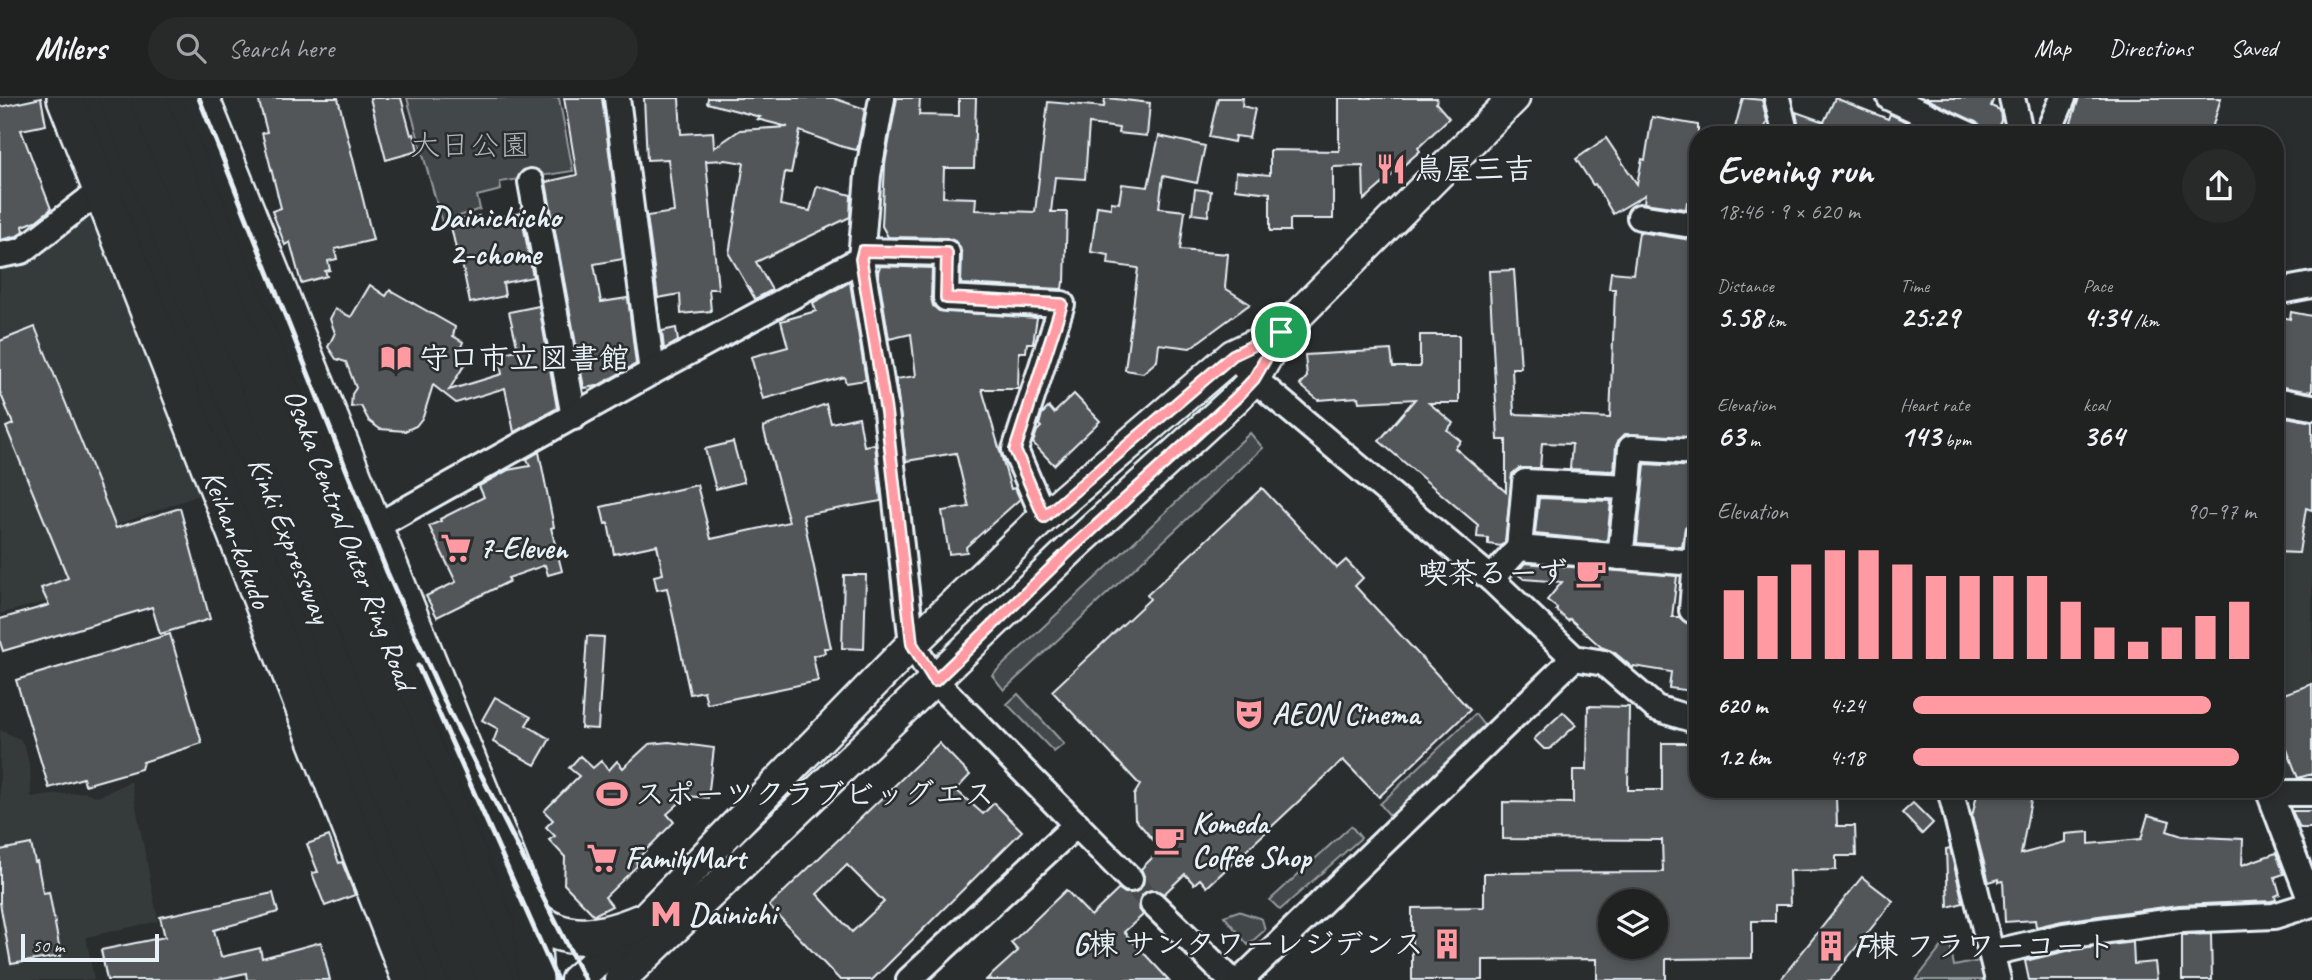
<!DOCTYPE html>
<meta charset="utf-8">
<style>
:root{--surface:#202222;--page:#282a2a;--text:#f1f3f6;--muted:#a2a4a5;--line:#3d3f40;--accent:#ff9aa2}
body{margin:0;font-family:Caveat,"Klee One",sans-serif;background:var(--page);color:var(--text);height:100vh;display:flex;flex-direction:column;font-size:26px;white-space:nowrap}
*{box-sizing:border-box;margin:0}
p{font-size:23px;color:var(--muted)}
.icon{flex:none;width:38px;height:38px;fill:none;stroke:currentColor;stroke-width:2;stroke-linecap:round;stroke-linejoin:round}
.map{position:relative;flex:1;overflow:hidden}
.side{position:absolute;left:1689px;top:28px;width:595px;height:672px;display:flex;flex-direction:column;background:var(--surface);border-radius:28px;box-shadow:0 4px 10px #0003,0 0 0 2px var(--line)}
.side>*{flex:none}
.controls{position:absolute;left:1598px;top:791px;display:grid;gap:14px}
.controls a{display:grid;place-items:center;width:70px;height:70px;border-radius:50%;background:var(--surface);box-shadow:0 4px 10px #0003,0 0 0 2px var(--line);font-size:35px}
.scale{position:absolute;left:21px;bottom:18px;width:138px;box-sizing:border-box;padding-left:7px;border:4px solid #e8f1f8;border-top:0;font-size:19px;line-height:24px;white-space:nowrap;color:#e8f1f8;-webkit-text-stroke:5px #2a2d2e;paint-order:stroke}
.pin{position:absolute;display:grid;place-items:center;width:60px;height:60px;color:#fff;margin:-30px;border:4px solid #fff;border-radius:50%;box-shadow:0 2px 7px #0007}
.round{display:grid;place-items:center;flex:none;width:74px;height:74px;border-radius:37px;background:var(--page)}
.summary{display:flex;align-items:center;justify-content:space-between;height:119px;padding:0 28px}
h1{font-size:38px;font-weight:700;line-height:52px}
.stats{display:grid;grid-template-columns:repeat(3,1fr);gap:10px;height:119px;padding:7px 28px}
.stats div{display:grid;align-content:center}
.stats b{font-size:30px;font-weight:700}
.stats small{font-size:19px;font-weight:400}
.stats p{font-size:19px}
.chart{height:196px;padding:14px 28px}
.chart p{display:flex;justify-content:space-between}
.chart svg{width:100%;height:126px;margin-top:7px;stroke:var(--accent);stroke-width:6}
ul{padding:0 28px;list-style:none;font-size:23px}
li{display:grid;grid-template-columns:112px 84px 1fr;align-items:center;height:52px}
li i{height:18px;border-radius:9px;background:var(--accent)}
header{display:flex;align-items:center;gap:42px;box-sizing:border-box;height:98px;padding:0 35px;background:var(--surface);border-bottom:2px solid var(--line)}
header strong{font-size:33px}
nav{display:flex;gap:38px;margin-inline-start:auto;font-size:24px}
.search{width:490px;height:63px;background:var(--page);display:flex;align-items:center;gap:18px;box-sizing:border-box;padding:0 24px;border-radius:38px;color:var(--muted);font-size:26px}
.map>svg:first-child{display:block}
.built{fill:#363a3b}
.green{fill:#424648;stroke:#959ca0;stroke-width:2}
.building{fill:#535759;stroke:#e8f1f8;stroke-width:2;fill-rule:evenodd}
.lines{fill:none;stroke-linecap:round;stroke-linejoin:round}
.minor-tunnel{stroke:#464a4c;stroke-width:24;stroke-dasharray:24 12;stroke-linecap:butt}
.minor-casing{stroke:#e8f1f8;stroke-width:30}
.major-casing{stroke:#e8f1f8;stroke-width:35}
.highway-casing{stroke:#e8f1f8;stroke-width:40}
.minor{stroke:#2a2d2e;stroke-width:24}
.major{stroke:#2a2d2e;stroke-width:30}
.highway{stroke:#2a2d2e;stroke-width:35}
.rail{stroke:#e8f1f8;stroke-width:5}
.route-casing{stroke:#fff;stroke-width:14}
.route{stroke:#ff9aa2;stroke-width:9}
.labels{text-anchor:middle;stroke-width:5;stroke-linejoin:round;paint-order:stroke}
.park-label{font-size:30px;fill:#aeb5ba;stroke:#2a2d2e}
.poi-label{font-size:30px;font-weight:bold;fill:#e8f1f8;stroke:#2a2d2e;text-anchor:start}
.street-label{font-size:30px;fill:#e8f1f8;stroke:#2a2d2e}
.neighbourhood-label{font-size:32px;font-weight:bold;fill:#e8f1f8;stroke:#2a2d2e}
</style>
<header>
<strong>Milers</strong>
<div class="search"><svg class="icon" aria-label="search" viewBox="0 0 24 24"><circle cx="10" cy="10" r="6"/><path d="M15 15l6 6"/></svg>Search here</div>
<nav><a>Map</a><a>Directions</a><a>Saved</a></nav>
</header>
<div class="map">
<svg width="2312" height="882" viewBox="0 0 2312 882">
<rect width="100%" height="100%" fill="#2a2d2e"/>
<filter id="ink" filterUnits="userSpaceOnUse"><feTurbulence type="fractalNoise" baseFrequency=".0143" numOctaves="2"/><feDisplacementMap in="SourceGraphic" scale="14" xChannelSelector="R" yChannelSelector="G"/><feConvolveMatrix kernelMatrix="1 2 1 2 8 2 1 2 1" color-interpolation-filters="sRGB"/></filter>
<g filter="url(#ink)">
<g class="built">
<path d="M87,111L199,397L103,432L119,484L0,516V162L44,153L71,132L68,129Z"/>
<path d="M2297,390L2312,395V690H2285L2275,664V455H2284Z"/>
<path d="M0,632L20,641L25,649L30,670L31,699L85,694L98,699L131,683L158,823L86,839L94,882H0Z"/>
</g>
<g class="green">
<path d="M407,0H559L573,73L500,84L501,92L477,98L480,111L442,124Z"/>
<path d="M1250,335L1263,350L1004,592L992,577Z"/>
<path d="M1018,596L1064,646L1054,654L1007,606Z"/>
<path d="M1475,616L1485,629L1391,719L1380,706Z"/>
<path d="M1351,728L1361,740L1280,812L1270,802Z"/>
<path d="M1238,813L1262,821L1265,832L1248,847L1224,818Z"/>
<path d="M1950,846L1954,868L1984,862L1988,882H1916L1943,847Z"/>
</g>
<g class="building">
<path d="M41,0L46,27L21,32L51,111L36,123L23,128L24,133L17,138L0,142V9Z"/>
<path d="M258,0H338L373,142L335,151L337,161L328,163L330,172L325,173L327,178L301,185L290,144L285,147L272,113L281,110L262,35L267,34Z"/>
<path d="M370,0H401L411,37L414,36L418,53L386,62Z"/>
<path d="M564,0H602L623,161L594,166L601,204L628,200L636,266L597,288L584,290L546,84L577,77Z"/>
<path d="M644,0H679L681,36L713,34L714,50L740,32L788,29L757,21L760,19L707,5L708,0H833L865,11L857,52L843,49L800,33L791,75L785,74L780,107L810,113L817,88L851,97L850,119L756,164L772,192L755,201L729,156L744,65L726,62L706,63L718,191H709L711,213L681,216L680,196L658,200L647,118L674,114L668,61L647,62Z"/>
<path d="M897,0H920L919,17L959,18V0H976L974,70H944L943,99L976,100L975,112L1035,114L1048,4L1104,9L1105,0H1107L1150,5L1147,38L1118,35L1119,30L1089,26L1085,81L1055,79L1051,114H1067L1065,184H1063L1062,191L961,186L962,155L955,143L947,140L888,139L882,128L885,66Z"/>
<path d="M1218,0H1243L1242,8L1255,11L1249,40L1235,38L1234,44L1209,39Z"/>
<path d="M1339,0H1437L1436,5L1449,20L1418,50L1420,53L1364,102L1363,68L1333,69V121H1290V133H1270V95L1235,91L1236,74L1270,77V52L1339,53Z"/>
<path d="M1743,0L1762,2L1767,23L1764,34L1751,31V37H1733Z"/>
<path d="M1835,0L1888,21L1890,16L1934,37H1800L1796,14L1824,24Z"/>
<path d="M1925,0H1994L1991,8L2000,12L2001,22L1995,37H1985L1982,29L1976,24Z"/>
<path d="M2079,0H2221L2210,37H2067Z"/>
<path d="M1652,19L1698,27V105L1687,104L1686,111L1644,105L1645,97L1613,116L1595,86L1593,87L1576,61L1606,40L1637,86L1642,61L1645,62Z"/>
<path d="M1159,38L1205,48L1197,85L1163,78L1159,110L1185,113L1180,152L1228,156L1225,190L1250,206L1190,250L1159,246L1157,263L1143,275L1125,272L1138,170L1108,166L1109,157L1091,154L1097,108L1111,110V104L1119,105L1122,86L1148,89Z"/>
<path d="M1195,91L1211,93L1208,118L1192,116Z"/>
<path d="M521,115L533,179L503,185L505,198L470,205L459,150L456,151L450,124L479,118L480,123Z"/>
<path d="M1639,134L1698,143L1692,339L1625,336L1619,341L1616,348L1614,373L1570,371L1572,346L1542,345L1540,370H1519L1512,376L1505,444L1501,448L1488,446V440L1477,439L1478,427L1379,343L1415,301L1359,304L1358,299L1318,302L1300,287L1307,279L1305,257L1391,252L1393,269H1420V237H1459V305H1429L1453,325L1447,332L1461,343L1455,350L1506,394V342H1498L1489,173L1514,172L1521,270H1512L1514,316L1610,320L1615,191H1609L1611,174L1633,176Z"/>
<path d="M880,168L932,170L931,200L933,208L939,213L1037,220L1033,245H1027L1026,254H1019L1018,291H982L1011,391L1015,390L1020,401L966,449L967,454L949,456L942,413L969,409L956,355L906,363L896,281L916,278L911,236L889,241L878,174Z"/>
<path d="M850,184L866,282L846,285L844,279L763,301L751,259L788,249L781,223L816,213L813,205Z"/>
<path d="M370,187L386,198L390,192L455,229L453,238L463,244L457,259L465,266L449,292L502,276L498,256L518,252L509,214L539,208L557,310L514,334L505,290L456,305L433,287L423,319L416,328L405,333L380,331L369,323L361,308L351,309L352,296L356,290L346,264L336,261L328,249L335,235L330,221L335,211L351,219Z"/>
<path d="M2291,214L2312,218V294L2275,288V217L2290,221Z"/>
<path d="M35,229L116,430L180,410L210,521L160,536L152,509L3,553L0,544V521L49,507L41,490L68,480L6,329L13,326L0,294V243Z"/>
<path d="M676,230L678,243L664,251L662,233Z"/>
<path d="M1074,296L1100,323L1054,367L1033,345L1037,333L1041,329L1039,327L1042,316L1049,309L1054,315Z"/>
<path d="M826,306L831,325L859,319L864,348L875,346L881,403L803,417L831,550H824L825,555L813,558L818,583L707,606L704,593L690,596L667,490L657,492L654,478L663,476L657,447L614,456L608,425L605,426L601,409L697,387L711,441L789,424L763,329Z"/>
<path d="M2286,319L2312,324V412L2306,410L2299,455L2275,454V355L2280,356Z"/>
<path d="M733,344L744,384L716,391L705,351Z"/>
<path d="M539,354L554,429L551,430L562,473L548,477L545,467L508,480L510,483L437,519L426,498L456,484L429,428L441,423L440,421L484,399L479,388L508,372L530,368L527,361Z"/>
<path d="M1645,366L1698,369L1691,415H1694L1693,423L1685,429L1682,449L1637,445Z"/>
<path d="M1262,390L1337,470L1346,462L1363,480L1355,488L1470,612L1379,699L1343,662L1207,789L1200,781L1194,786L1185,776L1164,796L1156,792L1143,795L1138,803L1139,811L1143,817L1124,834L1169,882H986L1018,853L1011,845L1066,792L1091,818L1119,791L1125,795H1133L1140,792L1144,786V778L1141,771L1161,751L1135,721L1134,697L1140,687L1052,593L1150,501L1147,497Z"/>
<path d="M1539,400L1611,403L1607,443L1535,436Z"/>
<path d="M1525,465L1677,478L1672,519H1679L1690,527L1698,526V554L1692,593L1669,590L1671,574L1634,568L1633,570L1614,554L1601,549L1570,521L1568,523L1556,512L1557,510L1547,502L1562,484L1524,481L1516,475Z"/>
<path d="M844,477H866L864,551L842,550Z"/>
<path d="M170,536L202,645L143,664L141,671L85,687L83,680L49,690L16,582Z"/>
<path d="M587,538L604,539L598,631L581,630Z"/>
<path d="M2312,586V676L2298,680L2275,621V599Z"/>
<path d="M495,599L531,619L526,627L550,641L535,667L493,644L498,631L482,622Z"/>
<path d="M1588,608L1629,609L1628,692H1662V645H1697L1698,691H1781V700H1836L1837,728H1855L1856,758H1836V772L1789,773L1790,807H1775V823H1752V860L1666,861V882H1597V861L1483,862V882H1412V810L1484,809V775L1663,774L1662,742L1503,741V704L1573,705V672H1587ZM1610,803H1656V849H1610Z"/>
<path d="M1563,614L1576,627L1550,651H1544L1534,641Z"/>
<path d="M669,644L714,650L708,700L687,698L667,716L674,724L636,762L637,768L605,799L612,808L594,817L564,786L565,759L549,742L555,738L546,729L553,722L544,713L579,678L569,670L580,658L593,670L601,663L609,672L617,663L623,670L649,646Z"/>
<path d="M939,645L970,677L956,692L983,716L994,705L1022,733L872,882H840L769,808ZM847,767L884,804L852,834L817,796Z"/>
<path d="M1978,691H2033L2021,756L2065,744V736L2089,734V746L2141,741L2148,717L2170,723L2167,733L2182,738L2243,741L2242,767L2276,755L2284,776L2275,779L2280,796L2275,798L2276,802L2271,803L2179,807L2062,823L2036,829L2035,822L2005,824L2003,783L1999,784V781L1989,784L1972,719Z"/>
<path d="M1913,705L1933,725L1922,736L1902,715Z"/>
<path d="M2292,713H2312V730H2300Z"/>
<path d="M329,738L339,765L342,764L355,797L325,808L312,775L318,774L307,746Z"/>
<path d="M31,746L35,764L37,763L43,795L49,794L61,858L11,866L0,805V752Z"/>
<path d="M1950,750L1963,805L1948,809L1946,751Z"/>
<path d="M1862,779L1893,803L1830,882H1780Z"/>
<path d="M273,795L278,814L214,832L221,859L260,850L262,860L321,844L330,882H247L246,875L214,882H107L101,852L165,839L160,819Z"/>
<path d="M2211,836L2212,882H2182V837Z"/>
<path d="M2133,844L2134,866L2155,864L2157,882H2029L2025,863L2067,853Z"/>
</g>
<g class="lines">
<path class="minor-tunnel" d="M1130,781L1153,806"/>
<g class="minor-casing">
<g id="minor">
<path d="M617,0L652,274"/>
<path d="M882,0L868,77L861,161L886,314L912,546L935,583L1130,781"/>
<path d="M1777,0L1786,37"/>
<path d="M1890,0L1970,37"/>
<path d="M2012,0L2021,37"/>
<path d="M2047,37L2063,0"/>
<path d="M531,84L574,319"/>
<path d="M1640,119L1698,128"/>
<path d="M863,153L947,155L946,200L1062,206L1015,352L1044,419"/>
<path d="M0,157L22,153L102,91"/>
<path d="M2275,194L2312,187"/>
<path d="M1243,268L1254,281L1491,481L1574,560L1604,565L1656,610L1698,623"/>
<path d="M2275,302L2312,309"/>
<path d="M375,429L652,274L861,161"/>
<path d="M1519,450L1525,384L1628,389L1631,350L1698,354"/>
<path d="M1620,459L1628,389"/>
<path d="M1491,481L1519,450L1694,465"/>
<path d="M1692,512L1698,437"/>
<path d="M1950,691L1998,882"/>
<path d="M2268,691L2312,806"/>
<path d="M2270,695H2312"/>
<path d="M1153,806L1231,882"/>
<path d="M1992,855L2064,838L2181,822L2274,818L2312,806"/>
<path d="M909,882L1077,726"/>
<path d="M1241,882L1574,560"/>
</g>
</g>
<g class="major-casing">
<g id="major">
<path d="M89,0L305,561L438,882"/>
<path d="M173,0L295,301L385,535L529,882"/>
<path d="M576,882L641,824L912,546L1044,419L1233,257L1281,234"/>
<path d="M620,882L1072,450L1236,300L1254,281L1281,234L1514,0"/>
</g>
</g>
<g class="highway-casing">
<g id="highway">
<path d="M65,0L410,882"/>
<path d="M117,0L212,247L467,882"/>
<path d="M148,0L239,237L496,882"/>
<path d="M201,0L531,818L535,882"/>
<path d="M531,818C564,848 603,840 641,824"/>
</g>
</g>
<use href="#minor" class="minor"/>
<use href="#major" class="major"/>
<use href="#highway" class="highway"/>
<g class="rail">
<path d="M199,0L387,474L449,613L585,882"/>
<path d="M418,568L557,882"/>
</g>
</g>
</g>
<g class="lines" filter="url(#ink)">
<g class="route-casing">
<path id="route" d="M863,153L947,155L946,200L1062,206L1015,352L1044,419L1233,257L1281,234L1254,281L1236,300L1072,450L935,583L912,546L886,314L861,161Z"/>
</g>
<use href="#route" class="route"/>
</g>
<defs>
<g id="restaurant-bare" transform="scale(2.415)"><path d="M-5-6h1v4h1v-4h1v4h1v-4h1v5L-1.5 .5V6h-2V.5L-5-1ZM5-6V6H3V1.5H1.5Q1.5-4 5-6Z" fill="#ff9aa2" stroke="#2a2d2e" stroke-width="2.5" paint-order="stroke"/></g>
<g id="library-bare" transform="scale(2.415)"><path d="M-6-4Q-3-5.5-.7-3.5V5Q-3 3-6 4ZM6-4Q3-5.5 .7-3.5V5Q3 3 6 4Z" fill="#ff9aa2" stroke="#2a2d2e" stroke-width="2.5" paint-order="stroke"/></g>
<g id="supermarket-bare" transform="scale(2.415)"><path d="M-6-5.5h2.5l.6 2H6L4.5 2H-2.5L-4.4-4H-6ZM-1.5 3.2a1.3 1.3 0 1 0 .1 0ZM3 3.2a1.3 1.3 0 1 0 .1 0Z" fill="#ff9aa2" stroke="#2a2d2e" stroke-width="2.5" paint-order="stroke"/></g>
<g id="cafe-bare" transform="scale(2.415)"><path d="M-5.5-4.5H6V0H3Q3 3.5 0 3.5H-2.5Q-5.5 3.5-5.5 0ZM3-3.2v2h1.7v-2ZM-6 4.5H4V6H-6Z" fill="#ff9aa2" stroke="#2a2d2e" stroke-width="2.5" paint-order="stroke"/></g>
<g id="theatre-bare" transform="scale(2.415)"><path d="M-5-5.5Q0-4 5-5.5V0Q5 5 0 6Q-5 5-5 0ZM-3.3-2.5H-1v1.5H-3.3ZM1-2.5H3.3v1.5H1ZM-2.8 1Q0 5.5 2.8 1Z" fill="#ff9aa2" stroke="#2a2d2e" stroke-width="2.5" paint-order="stroke"/></g>
<g id="stadium-bare" transform="scale(2.415)"><path d="M0-5a6.5 5 0 1 0 0 10a6.5 5 0 1 0 0-10ZM-3.5-1.8h7v3.6h-7Z" fill="#ff9aa2" stroke="#2a2d2e" stroke-width="2.5" paint-order="stroke"/></g>
<g id="metro-bare" transform="scale(2.415)"><path d="M-5.5 5V-5H-3L0 0L3-5H5.5V5H3V-.5L0 4L-3-.5V5Z" fill="#ff9aa2" stroke="#2a2d2e" stroke-width="2.5" paint-order="stroke"/></g>
<g id="building-bare" transform="scale(2.415)"><path d="M-4-6H4V6H1V3H-1V6H-4ZM-2.5-4.3h1.7v1.8h-1.7ZM.8-4.3h1.7v1.8H.8ZM-2.5-1h1.7V.8h-1.7ZM.8-1h1.7V.8H.8Z" fill="#ff9aa2" stroke="#2a2d2e" stroke-width="2.5" paint-order="stroke"/></g>
</defs>
<g fill-rule="evenodd">
<use href="#restaurant-bare" x="1391" y="71"/>
<use href="#library-bare" x="396" y="260"/>
<use href="#supermarket-bare" x="456" y="450"/>
<use href="#cafe-bare" x="1591" y="475"/>
<use href="#theatre-bare" x="1249" y="616"/>
<use href="#stadium-bare" x="612" y="696"/>
<use href="#cafe-bare" x="1169" y="742"/>
<use href="#supermarket-bare" x="602" y="760"/>
<use href="#metro-bare" x="666" y="816"/>
<use href="#building-bare" x="1447" y="846"/>
<use href="#building-bare" x="1831" y="848"/>
</g>
<g class="labels">
<g class="park-label">
<text x="470" y="57">大日公園</text>
</g>
<g class="poi-label">
<text x="1414" y="81">鳥屋三吉</text>
<text x="419" y="270">守口市立図書館</text>
<text x="479" y="460">7-Eleven</text>
<text x="1568" y="485" text-anchor="end">喫茶るーず</text>
<text x="1272" y="626">AEON Cinema</text>
<text x="635" y="706">スポーツクラブビッグエス</text>
<text x="1192" y="735">Komeda<tspan x="1192" dy="34">Coffee Shop</tspan></text>
<text x="625" y="770">FamilyMart</text>
<text x="689" y="826">Dainichi</text>
<text x="1424" y="856" text-anchor="end">G棟 サンタワーレジデンス</text>
<text x="1854" y="858">F棟 フラワーコート</text>
</g>
<g class="street-label">
<text transform="translate(237 441) rotate(69)" y="10">Keihan-kokudo</text>
<text transform="translate(350 441) rotate(69)" y="10">Osaka Central Outer Ring Road</text>
<text transform="translate(290 442) rotate(68)" y="10">Kinki Expressway</text>
</g>
<g class="neighbourhood-label">
<text x="495" y="129">Dainichicho<tspan x="495" dy="37">2-chome</tspan></text>
</g>
</g>
</svg>
<div class="controls">
<a><svg class="icon" aria-label="layers" viewBox="0 0 24 24"><path d="M12 4l9 5-9 5-9-5zM3 14l9 5 9-5"/></svg></a>
</div>
<div class="scale">50 m</div>
<div class="pin" style="left:1281px;top:234px;background:#1e9e55"><svg class="icon" aria-label="arrive" viewBox="0 0 24 24"><path d="M6 21V4h12l-3 4 3 4H6"/></svg></div>
<section class="side">
<div class="summary"><div><h1>Evening run</h1><p>18:46 · 9 × 620 m</p></div><a class="round"><svg class="icon" aria-label="share" viewBox="0 0 24 24"><path d="M12 15V3M7 8l5-5 5 5M5 13v7h14v-7"/></svg></a></div>
<div class="stats">
<div><p>Distance</p><b>5.58<small> km</small></b></div>
<div><p>Time</p><b>25:29</b></div>
<div><p>Pace</p><b>4:34<small> /km</small></b></div>
</div>
<div class="stats">
<div><p>Elevation</p><b>63<small> m</small></b></div>
<div><p>Heart rate</p><b>143<small> bpm</small></b></div>
<div><p>kcal</p><b>364</b></div>
</div>
<div class="chart"><p><span>Elevation</span>90–97 m</p>
<svg viewBox="0 0 160 44" preserveAspectRatio="none"><path d="M5 44V20M15 44V15M25 44V11M35 44V6M45 44V6M55 44V11M65 44V15M75 44V15M85 44V15M95 44V15M105 44V24M115 44V33M125 44V38M135 44V33M145 44V29M155 44V24"/></svg>
</div>
<ul>
<li><b>620 m</b>4:24<i style="width:87%"></i></li>
<li><b>1.2 km</b>4:18<i style="width:95%"></i></li>
</ul>
</section>
</div>
